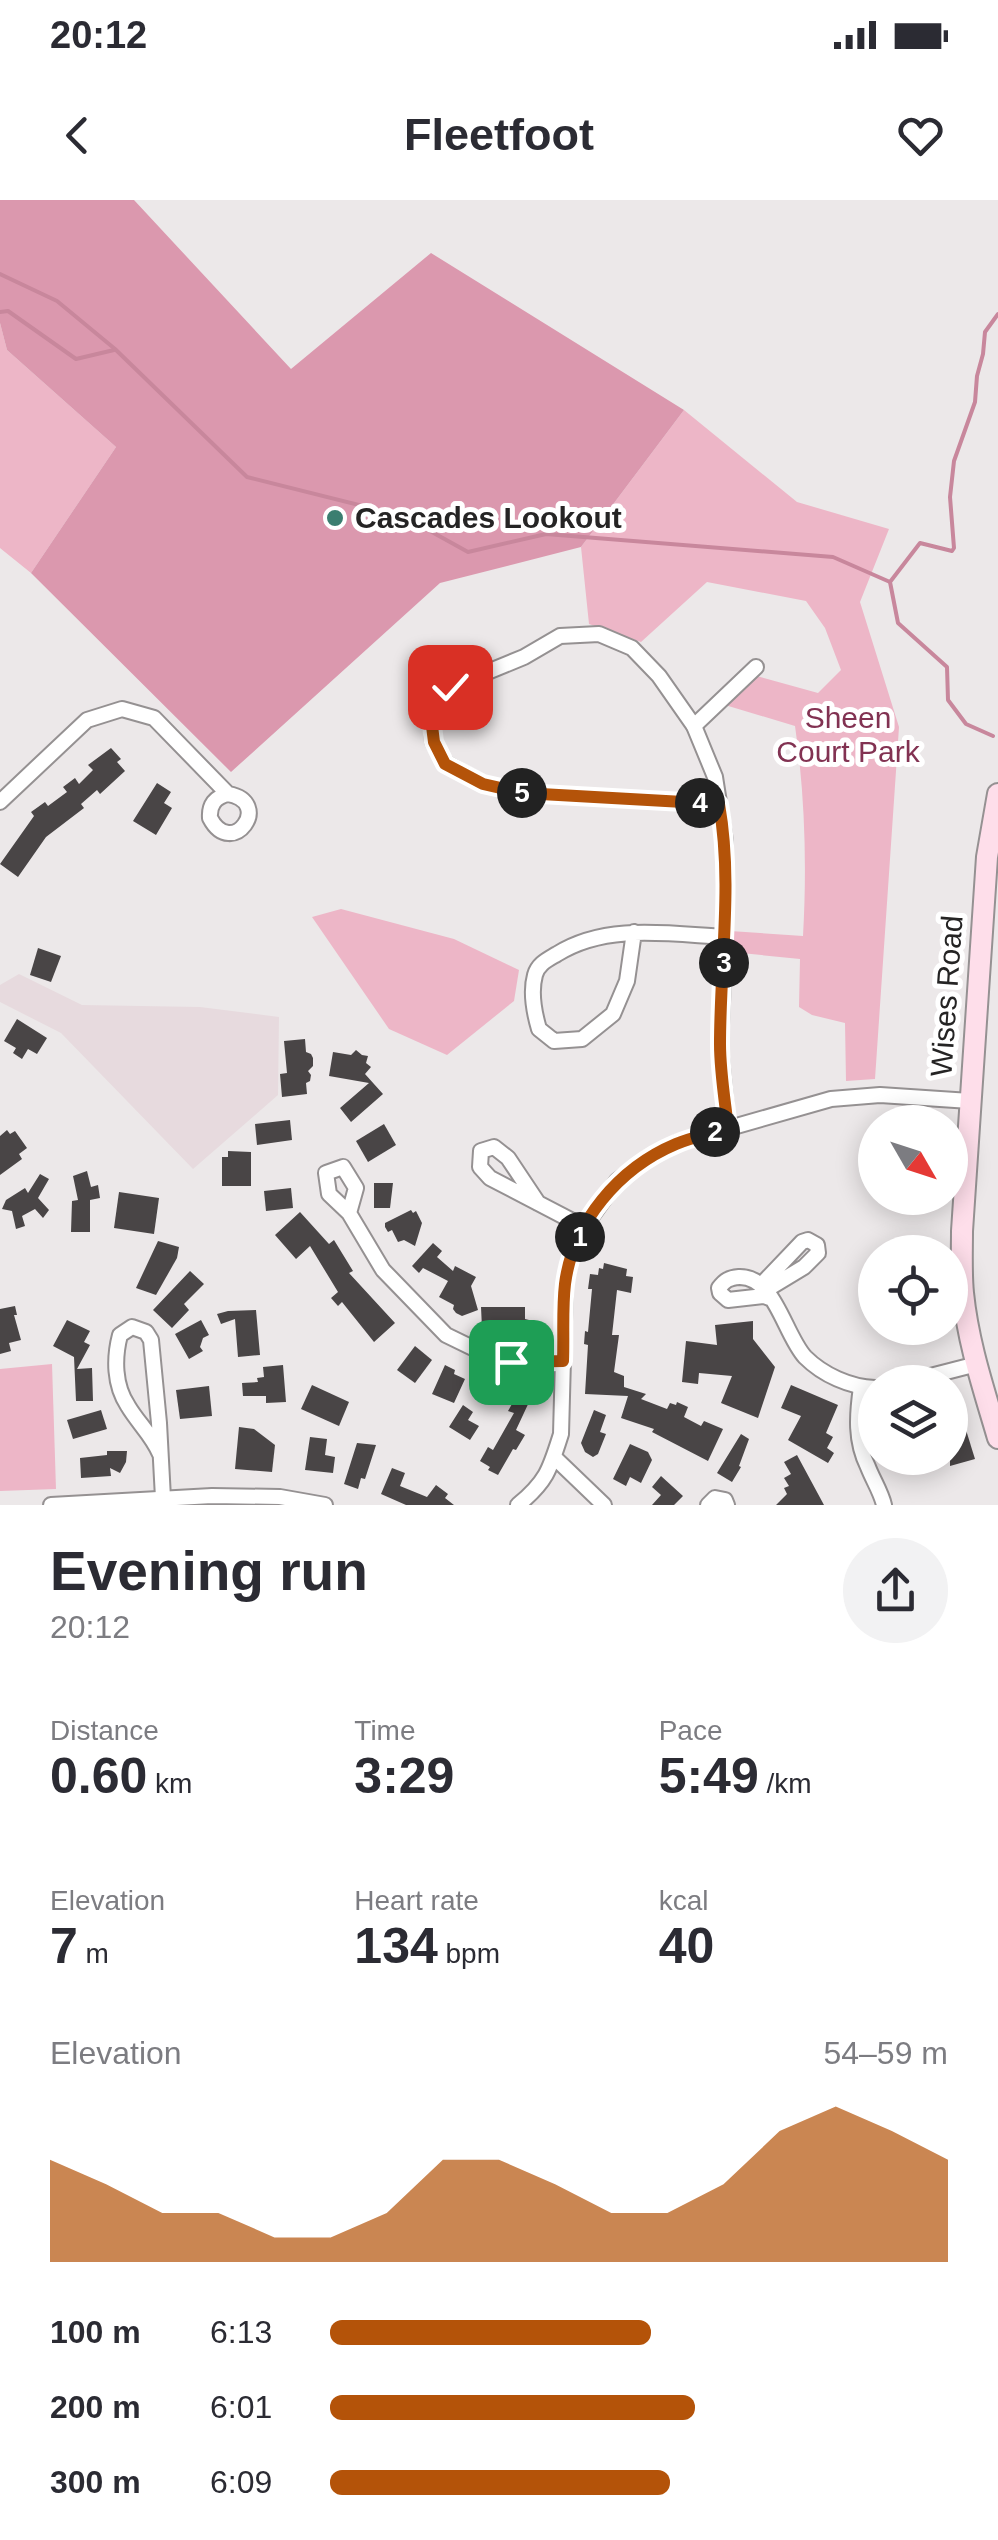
<!DOCTYPE html>
<meta charset="utf-8">
<style>
:root{--surface:#fff;--page:#f2f2f3;--text:#2b2b33;--muted:#7c7c81;--accent:#b45309}
body{margin:0;font-family:Helvetica,sans-serif;background:var(--page);color:var(--text);height:100vh;display:flex;flex-direction:column;font-size:38px;white-space:nowrap}
*{box-sizing:border-box;margin:0}
p{font-size:32px;color:var(--muted)}
.icon{flex:none;width:55px;height:55px;fill:none;stroke:currentColor;stroke-width:2;stroke-linecap:round;stroke-linejoin:round}
.map{position:relative;height:1305px;overflow:hidden}
.drawer{display:flex;flex-direction:column;background:var(--surface);flex:1}
.drawer>*{flex:none}
.needle{width:65px;rotate:129deg}
.controls{position:absolute;left:858px;top:905px;display:grid;gap:20px}
.controls a{display:grid;place-items:center;width:110px;height:110px;border-radius:50%;background:var(--surface);box-shadow:0 5px 25px #0003;font-size:50px}
.pin{position:absolute;display:grid;place-items:center;width:85px;height:85px;color:#fff;margin:-42px;border-radius:20px;box-shadow:0 5px 15px #0006}
.km{position:absolute;width:50px;height:50px;margin:-25px;border-radius:50%;background:#222;color:#fff;font-size:28px;line-height:50px;text-align:center}
.round{display:grid;place-items:center;flex:none;width:105px;height:105px;border-radius:52px;background:var(--page)}
.head{display:flex;align-items:center;justify-content:space-between;height:170px;padding:0 50px}
h1{font-size:55px;font-weight:700;line-height:75px}
.metrics{display:grid;grid-template-columns:repeat(3,1fr);gap:15px;height:170px;padding:10px 50px}
.metrics div{display:grid;align-content:center}
.metrics b{font-size:50px;font-weight:700}
.metrics small{font-size:28px;font-weight:400}
.metrics p{font-size:28px}
.chart{height:280px;padding:20px 50px}
.chart p{display:flex;justify-content:space-between}
.chart svg{width:100%;height:180px;margin-top:10px;fill:var(--accent);opacity:.7}
ul{padding:0 50px;list-style:none;font-size:32px}
li{display:grid;grid-template-columns:160px 120px 1fr;align-items:center;height:75px}
li i{height:25px;border-radius:12px;background:var(--accent)}
.status{display:flex;justify-content:space-between;align-items:center;height:70px;padding:0 50px;background:var(--surface);direction:ltr}
.status svg{height:28px;fill:currentColor}
header{display:flex;justify-content:space-between;align-items:center;height:130px;padding:0 50px;background:var(--surface);font-size:45px;font-weight:700}
.map>svg:first-child{display:block}
.built{fill:#e7dade}
.green{fill:#edb6c7}
.forest{fill:#db98ae}
.lines{fill:none;stroke-linecap:round;stroke-linejoin:round}
.stream{stroke:#c8879c;stroke-width:4}
.building{fill:#494546}
.street-casing{stroke:#959192;stroke-width:18}
.secondary-casing{stroke:#959192;stroke-width:24}
.street{stroke:#fff;stroke-width:14}
.secondary{stroke:#fedeea;stroke-width:20}
.route-casing{stroke:#fff;stroke-width:20}
.route{stroke:#b45309;stroke-width:12}
.poi-dot{fill:#3b7e70;stroke:#fff;stroke-width:4}
.labels{text-anchor:middle;stroke-width:10;stroke-linejoin:round;paint-order:stroke}
.poi-label{font-size:30px;font-weight:bold;fill:#252424;stroke:#fff;text-anchor:start}
.park-label{font-size:30px;fill:#823252;stroke:#fff}
.street-label{font-size:30px;fill:#252424;stroke:#fff}
</style>
<div class="status"><b>20:12</b><svg viewBox="0 0 49 12"><path d="M0 12V9h3v3zM5 12V6h3v6zM10 12V3h3v9zM15 12V0h3v12zM26 1h20v11H26zM47 4h2v5h-2z"/></svg></div>
<header><svg class="icon" aria-label="back" viewBox="0 0 24 24"><path d="M15 5l-7 7 7 7"/></svg>Fleetfoot<svg class="icon" aria-label="heart" viewBox="0 0 24 24"><path d="M12 20l-8-8c-3-5 5-10 8-4 3-6 11-1 8 4z"/></svg></header>
<div class="map">
<svg width="998" height="1305" viewBox="0 0 998 1305">
<rect width="100%" height="100%" fill="#ece8e9"/>
<path class="built" d="M19,774L82,805L200,807L279,817L278,895L193,969L61,833L0,802V785Z"/>
<g class="green">
<path d="M0,123L7,150L116,247L31,373L0,348Z"/>
<path d="M684,210L797,302L889,329L860,402L899,527L875,879L846,881L845,823L812,815L799,807L800,759L731,752L730,731L803,736C807,666 805,595 795,526L725,505L753,475L818,493L841,470L825,428L806,401L707,382L641,442L589,424L581,347Z"/>
<path d="M341,709L454,739L519,770L514,801L447,855L389,829L312,717Z"/>
<path d="M52,1164L56,1289L0,1291V1169Z"/>
</g>
<path class="forest" d="M0,0H134L291,169L431,53L684,210L581,347L440,383L231,572L31,373L116,247L7,150L0,123Z"/>
<g class="lines">
<g class="stream">
<path d="M0,74L57,101L115,149L247,277L403,316L468,352L546,334L833,357L890,382"/>
<path d="M0,112L8,111L76,159L114,150"/>
<path d="M993,536L966,524L948,500L947,467L898,423L890,382L920,343L952,351L954,348L950,297L954,261L975,202L977,176L983,154L985,132L998,114"/>
</g>
</g>
<g class="building">
<path d="M111,548L121,559L117,562L125,571L100,594L97,590L81,604L84,608L46,637L18,677L0,664L34,616L31,612L45,602L48,606L67,592L63,587L75,578L79,584L93,570L88,565Z"/>
<path d="M157,583L171,592L164,603L172,608L156,635L133,621Z"/>
<path d="M38,748L61,756L51,782L30,775Z"/>
<path d="M17,819L47,838L37,854L28,849L22,859L13,853L16,848L4,841Z"/>
<path d="M305,839L306,852L311,854L313,858V866L308,871L311,875L310,881L306,883L307,894L282,897L280,874L287,873L284,841Z"/>
<path d="M356,850L362,855L368,856L366,863L371,867L365,874L383,894L351,922L340,908L369,883L329,876L333,852L351,855Z"/>
<path d="M290,920L292,940L257,945L255,924Z"/>
<path d="M384,924L396,945L368,962L356,941Z"/>
<path d="M7,930L10,934L15,931L27,948L19,954L22,959L0,975V936Z"/>
<path d="M228,951L251,952V986H222V957H228Z"/>
<path d="M87,971L91,987L98,985L100,998L90,1000V1032H71L72,1001L78,1000L73,976Z"/>
<path d="M40,974L49,979L38,998L49,1010L43,1018L35,1009L22,1016L25,1026L16,1029L12,1011L2,1009L6,1000L25,988L28,993Z"/>
<path d="M374,983H393L390,1008H374Z"/>
<path d="M291,988L293,1008L266,1011L264,991Z"/>
<path d="M119,992L159,998L154,1034L114,1028Z"/>
<path d="M411,1010L413,1013L416,1011L422,1023L415,1046L404,1040L398,1042L392,1030L388,1032L385,1027V1023Z"/>
<path d="M300,1012L329,1044L334,1040L353,1071L349,1073L395,1123L374,1142L342,1102L338,1106L331,1098L338,1092L310,1046L296,1059L275,1035Z"/>
<path d="M158,1041L179,1047L177,1058L156,1095L136,1088Z"/>
<path d="M433,1043L442,1051L437,1057L453,1071L455,1066L476,1077L471,1086L478,1110L462,1116L456,1113L453,1109L454,1105L439,1097L448,1081L423,1068L419,1073L412,1066Z"/>
<path d="M604,1063L627,1069L626,1076L633,1077L631,1093L617,1090L612,1135H619L614,1172L624,1176V1187L646,1194L641,1199L667,1209L670,1203L676,1205L677,1202L688,1207L684,1217L701,1226L704,1221L723,1229L708,1261L652,1232L654,1229L621,1218L628,1196L585,1194L588,1145L584,1144L585,1131L588,1132L592,1089H588L590,1074L598,1075L599,1068L603,1069Z"/>
<path d="M190,1071L204,1084L184,1104L189,1110L172,1128L153,1110Z"/>
<path d="M15,1106L17,1115H14L21,1140L9,1143L11,1151L0,1154V1109Z"/>
<path d="M481,1107H525V1119L529,1120V1134H502V1130H498V1127L482,1128Z"/>
<path d="M256,1110L260,1155L238,1157L235,1119L221,1124L217,1114L228,1111Z"/>
<path d="M67,1120L90,1131L84,1142L90,1145L77,1169L92,1168L93,1201H76L74,1157L53,1146Z"/>
<path d="M201,1120L209,1135L203,1138L200,1147L203,1151L189,1159L175,1134Z"/>
<path d="M753,1121V1139L775,1167L758,1218L721,1203L732,1176L699,1173L698,1184L682,1182L686,1141L717,1145L715,1125Z"/>
<path d="M415,1146L432,1160L415,1183L397,1170Z"/>
<path d="M283,1165L286,1202L266,1203V1196H243L242,1183L258,1182L257,1178L264,1177L263,1167Z"/>
<path d="M445,1165L455,1170L454,1174L465,1179L454,1203L432,1194Z"/>
<path d="M492,1177L506,1183L493,1204L482,1198Z"/>
<path d="M312,1185L349,1202L339,1226L301,1209Z"/>
<path d="M791,1185L838,1205L826,1233L833,1237L827,1248L834,1253L828,1263L788,1240L801,1216L781,1208Z"/>
<path d="M209,1186L212,1216L180,1219L176,1190Z"/>
<path d="M520,1190L528,1194L526,1198L530,1200L516,1230L525,1235L516,1250L513,1249L498,1275L488,1270L490,1267L480,1261L488,1247L493,1250L514,1213L508,1211Z"/>
<path d="M463,1205L473,1212L468,1220L479,1226L470,1240L449,1227Z"/>
<path d="M101,1210L107,1229L73,1239L67,1220Z"/>
<path d="M594,1210L606,1215L600,1232L606,1234L598,1254L593,1257L585,1252L581,1243Z"/>
<path d="M239,1227L254,1229L275,1245L272,1272L235,1269Z"/>
<path d="M966,1230L975,1259L950,1266V1235Z"/>
<path d="M741,1234L749,1239L739,1266L741,1267L732,1282L717,1273Z"/>
<path d="M310,1237L327,1239L325,1255L335,1257L333,1273L305,1270Z"/>
<path d="M357,1243L376,1245L365,1279L361,1278L358,1289L344,1284Z"/>
<path d="M630,1244L648,1252L652,1260L641,1283L630,1277L626,1286L613,1279Z"/>
<path d="M107,1251H127L126,1262L120,1273L110,1268L111,1276L81,1278L80,1258L107,1255Z"/>
<path d="M797,1255L824,1305H776L787,1294L784,1288L789,1286L784,1278L791,1274L784,1262Z"/>
<path d="M392,1268L405,1273L400,1286L427,1297L436,1285L448,1294L445,1298L454,1305H406L381,1294Z"/>
<path d="M661,1276L683,1296L674,1305H652L661,1295L652,1287Z"/>
</g>
<g class="lines">
<g class="street-casing">
<g id="street">
<path d="M694,526L756,467"/>
<path d="M0,602L87,520L122,509L154,518L228,594C274,602 232,660 210,618C209,605 215,597 228,594"/>
<path d="M719,604L523,593L483,584L445,563L433,542L430,510L451,487L524,457L560,436L599,434L632,448L659,476L694,526L715,577L725,641V737L720,847L728,929"/>
<path d="M634,732L627,781L613,814L582,839L554,841L539,829C534,812 530,793 535,775C538,764 547,760 557,754C606,723 669,734 725,737"/>
<path d="M538,1003L508,958L494,947L481,951L480,967L490,978L584,1027"/>
<path d="M349,1013L356,988L343,967L326,973L329,994L349,1013L383,1070L446,1135L483,1153L511,1162L563,1161"/>
<path d="M761,1085L802,1042L808,1040L817,1045L818,1053L804,1067L761,1093"/>
<path d="M772,1099L764,1096L728,1100L720,1093L719,1088C725,1080 729,1078 739,1077C775,1076 784,1134 805,1157C823,1175 850,1187 875,1188"/>
<path d="M907,1182L977,1164"/>
<path d="M861,1187C857,1215 855,1241 868,1267C873,1280 881,1292 884,1305"/>
<path d="M160,1254C152,1235 138,1223 128,1206C114,1185 114,1158 120,1135L132,1127L146,1132L151,1140L159,1223L163,1298L165,1305"/>
<path d="M554,1257L604,1305"/>
<path d="M51,1305L212,1296L280,1297L325,1305"/>
<path d="M518,1305C547,1281 550,1269 561,1234L565,1084L571,1055L584,1027L617,981L648,958L677,943L831,899L880,895L970,901"/>
<path d="M708,1305L715,1298L725,1300L727,1305"/>
</g>
</g>
<g class="secondary-casing">
<path id="secondary" d="M998,594L987,657L962,1031C962,1051 961,1073 963,1093C968,1143 984,1190 998,1238"/>
</g>
<use href="#street" class="street"/>
<use href="#secondary" class="secondary"/>
</g>
<g class="lines">
<g class="route-casing">
<path id="route" d="M450,487L430,510L434,542L445,564L483,584L523,593L719,604C733,683 720,763 720,844C720,872 725,901 728,928C710,934 692,937 676,944C619,968 573,1022 565,1084C562,1109 564,1136 563,1161L511,1162"/>
</g>
<use href="#route" class="route"/>
</g>
<circle class="poi-dot" cx="335" cy="318" r="10"/>
<g class="labels">
<g class="poi-label">
<text x="355" y="328">Cascades Lookout</text>
</g>
<g class="park-label">
<text x="848" y="528">Sheen<tspan x="848" dy="34">Court Park</tspan></text>
</g>
<g class="street-label">
<text transform="translate(947 796) rotate(-86)" y="10">Wises Road</text>
</g>
</g>
</svg>
<div class="controls">
<a><svg class="needle" viewBox="-14 -14 28 28"><path d="M0-13l5 13h-10z" fill="#e53935"/><path d="M0 13l5-13h-10z" fill="#7c7c81"/></svg></a>
<a><svg class="icon" aria-label="locate" viewBox="0 0 24 24"><circle cx="12" cy="12" r="6"/><path d="M12 2v4M12 18v4M2 12h4M18 12h4"/></svg></a>
<a><svg class="icon" aria-label="layers" viewBox="0 0 24 24"><path d="M12 4l9 5-9 5-9-5zM3 14l9 5 9-5"/></svg></a>
</div>
<div class="pin" style="left:511px;top:1162px;background:#1e9e55"><svg class="icon" aria-label="arrive" viewBox="0 0 24 24"><path d="M6 21V4h12l-3 4 3 4H6"/></svg></div>
<div class="pin" style="left:450px;top:487px;background:#d93025"><svg class="icon" aria-label="check" viewBox="0 0 24 24"><path d="M5 12l5 5 9-10"/></svg></div>
<b class="km" style="left:580px;top:1037px">1</b>
<b class="km" style="left:715px;top:932px">2</b>
<b class="km" style="left:724px;top:763px">3</b>
<b class="km" style="left:700px;top:603px">4</b>
<b class="km" style="left:522px;top:593px">5</b>
</div>
<section class="drawer">
<div class="head"><div><h1>Evening run</h1><p>20:12</p></div><a class="round"><svg class="icon" aria-label="share" viewBox="0 0 24 24"><path d="M12 15V3M7 8l5-5 5 5M5 13v7h14v-7"/></svg></a></div>
<div class="metrics">
<div><p>Distance</p><b>0.60<small> km</small></b></div>
<div><p>Time</p><b>3:29</b></div>
<div><p>Pace</p><b>5:49<small> /km</small></b></div>
</div>
<div class="metrics">
<div><p>Elevation</p><b>7<small> m</small></b></div>
<div><p>Heart rate</p><b>134<small> bpm</small></b></div>
<div><p>kcal</p><b>40</b></div>
</div>
<div class="chart"><p><span>Elevation</span>54–59 m</p>
<svg viewBox="0 0 160 44" preserveAspectRatio="none"><path d="M0 44V19L10 25L20 32L30 32L40 38L50 38L60 32L70 19L80 19L90 25L100 32L110 32L120 25L130 12L140 6L150 12L160 19V44z"/></svg>
</div>
<ul>
<li><b>100 m</b>6:13<i style="width:52%"></i></li>
<li><b>200 m</b>6:01<i style="width:59%"></i></li>
<li><b>300 m</b>6:09<i style="width:55%"></i></li>
</ul>
</section>
